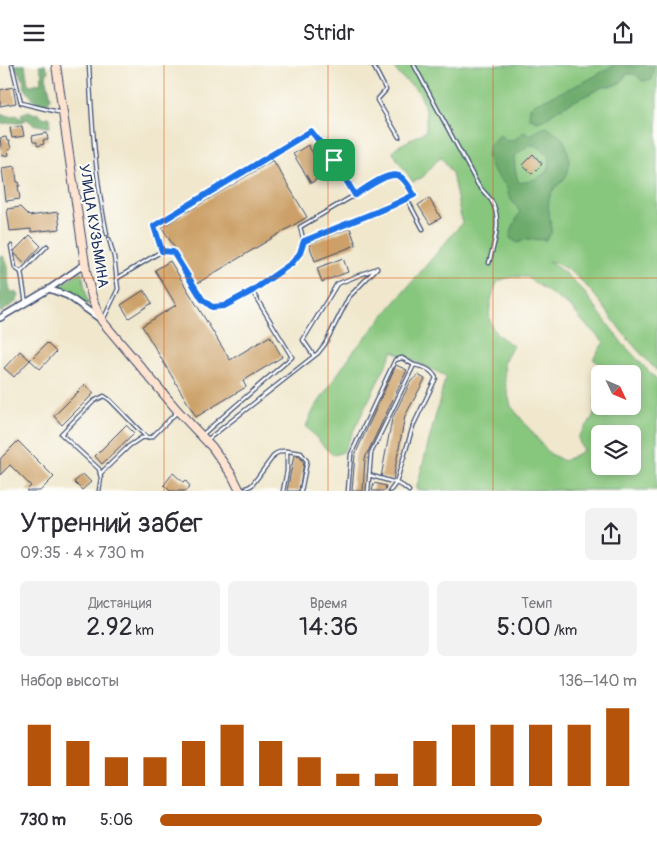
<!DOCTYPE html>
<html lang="ru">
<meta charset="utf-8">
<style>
:root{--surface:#fff;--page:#f2f2f3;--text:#2b2b33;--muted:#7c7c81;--accent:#b45309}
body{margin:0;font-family:Pangolin,sans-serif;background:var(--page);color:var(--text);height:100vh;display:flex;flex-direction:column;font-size:19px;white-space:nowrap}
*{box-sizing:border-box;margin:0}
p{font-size:16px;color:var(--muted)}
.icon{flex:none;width:28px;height:28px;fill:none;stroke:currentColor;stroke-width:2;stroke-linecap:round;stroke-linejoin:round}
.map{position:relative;height:426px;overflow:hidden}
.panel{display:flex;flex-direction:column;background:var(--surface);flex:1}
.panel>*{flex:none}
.needle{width:32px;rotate:134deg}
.tools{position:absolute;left:591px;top:300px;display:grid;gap:10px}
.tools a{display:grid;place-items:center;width:50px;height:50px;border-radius:8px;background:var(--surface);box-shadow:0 2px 8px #0003;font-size:25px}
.pin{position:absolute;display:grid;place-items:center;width:42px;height:42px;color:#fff;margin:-21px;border-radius:10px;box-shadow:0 2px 8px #0006}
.round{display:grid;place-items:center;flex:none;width:52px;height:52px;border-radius:8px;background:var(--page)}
.headline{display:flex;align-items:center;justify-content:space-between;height:85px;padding:0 20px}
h1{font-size:28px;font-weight:600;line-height:38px}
.metrics{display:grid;grid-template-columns:repeat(3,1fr);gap:8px;height:85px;padding:5px 20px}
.metrics div{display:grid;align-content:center;border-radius:8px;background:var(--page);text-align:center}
.metrics b{font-size:25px;font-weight:600}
.metrics small{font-size:14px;font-weight:400}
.metrics p{font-size:14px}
.chart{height:140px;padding:10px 20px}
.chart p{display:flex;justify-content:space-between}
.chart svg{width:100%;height:90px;margin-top:5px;stroke:var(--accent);stroke-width:6}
ul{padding:0 20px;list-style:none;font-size:16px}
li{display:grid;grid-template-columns:80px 60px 1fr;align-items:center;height:38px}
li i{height:12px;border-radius:6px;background:var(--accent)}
header{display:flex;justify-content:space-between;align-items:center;height:65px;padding:0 20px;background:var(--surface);font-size:22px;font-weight:600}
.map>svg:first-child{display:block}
.green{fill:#87c67d;stroke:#517a6e;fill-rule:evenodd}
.forest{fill:#6dab6c;stroke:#446d65;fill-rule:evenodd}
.building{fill:#cca068}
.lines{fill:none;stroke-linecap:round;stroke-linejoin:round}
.service-casing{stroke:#3b4b6e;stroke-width:5}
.minor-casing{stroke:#3b4b6e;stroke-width:8}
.secondary-casing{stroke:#3b4b6e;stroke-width:10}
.service{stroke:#fff;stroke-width:2.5}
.minor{stroke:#fff;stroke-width:5}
.secondary{stroke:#fee3d1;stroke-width:8}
.route-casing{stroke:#fff;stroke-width:10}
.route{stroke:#1a73e8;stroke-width:6}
.grid{fill:none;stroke:#de5710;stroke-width:1;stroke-opacity:0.55}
.labels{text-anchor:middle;stroke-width:4;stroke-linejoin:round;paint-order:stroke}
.street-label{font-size:15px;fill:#1b2f5e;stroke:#fdfcf7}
</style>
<header><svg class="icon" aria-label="menu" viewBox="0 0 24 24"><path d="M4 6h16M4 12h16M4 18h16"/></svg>Stridr<svg class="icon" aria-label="share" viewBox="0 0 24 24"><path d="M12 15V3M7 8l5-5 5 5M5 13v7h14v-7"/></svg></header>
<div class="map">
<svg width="657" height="426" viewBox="0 0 657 426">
<rect width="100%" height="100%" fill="#fdfcf7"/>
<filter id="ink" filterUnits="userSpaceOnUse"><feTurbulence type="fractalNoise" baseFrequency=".02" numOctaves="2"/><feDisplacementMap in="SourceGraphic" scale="10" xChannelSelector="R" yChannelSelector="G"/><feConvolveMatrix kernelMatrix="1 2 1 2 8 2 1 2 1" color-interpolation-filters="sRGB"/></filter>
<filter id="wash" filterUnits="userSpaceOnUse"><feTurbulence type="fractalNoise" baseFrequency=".0096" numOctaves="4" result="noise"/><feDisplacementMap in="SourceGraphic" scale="20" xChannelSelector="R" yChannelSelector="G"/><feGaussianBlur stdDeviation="1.12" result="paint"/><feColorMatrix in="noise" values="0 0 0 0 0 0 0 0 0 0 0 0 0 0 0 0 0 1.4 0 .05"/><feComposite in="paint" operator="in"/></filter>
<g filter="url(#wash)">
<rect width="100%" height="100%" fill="#f0e7cc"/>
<g class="green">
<path d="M393,0H657V306C647,295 637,285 628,274C605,247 584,205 548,196L565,208L584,227L622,278L657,315V425H416L446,311L393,286L343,387L335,390L327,385L306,361L314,344L352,288L462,158L452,108L441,91L423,112L413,117L393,88L395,83L426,66C427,56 425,35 418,27C408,15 401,16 393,0ZM511,212H527L573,244L581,255L604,277L593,294L613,309H632L633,330L635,338L632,341H600V333H595C596,356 589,355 578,373L583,386L564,396L549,388L511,341L505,317L504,297L513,281C507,276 495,269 492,262C486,249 492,228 498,216ZM600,369H632V401H600Z"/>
<path d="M80,207H82L88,240L58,223Z"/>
</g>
<g class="forest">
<path d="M15,0H25L28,19L32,20L41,17L42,10L39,0H45L48,5L46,12L51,32L47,39L40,40C37,39 26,25 24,22C24,20 23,15 23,14C20,8 16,7 15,0Z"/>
<path d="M615,0H654L651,15L642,16L635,9H626L621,17L613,21L603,22L560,43L546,53L537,56L529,52L530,43L534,39L584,17Z"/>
<path d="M29,46L35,49L39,48L44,53L48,52L50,53V61L46,62L33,59L27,54C15,62 20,56 8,58C5,58 3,59 0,59V48L9,51L18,50L22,55L23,53L21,49Z"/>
<path d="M547,61C551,66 558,68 562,73C569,82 572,101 566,111C562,118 554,121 551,129C545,141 552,156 551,168L546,175L527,174L518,178L510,173L512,164L520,147C517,141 511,136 509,131C507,125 509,128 507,123C505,118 500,115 497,111C485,96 483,81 500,70L507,76L516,74L522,67L531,70L538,64ZM529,80C541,79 557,93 547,106C543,111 536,114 530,116C525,117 523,118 518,117L515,104L514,91Z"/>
<path d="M0,191H3C13,203 5,215 11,227L18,228L19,231L16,237L0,248Z"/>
</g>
<g id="blocks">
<g class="building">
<path d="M13,22L16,38L0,41V25Z"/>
<path d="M22,61L24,71L12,73L10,63Z"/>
<path d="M47,68L48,75H43L44,79L37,81V77H33L32,71Z"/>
<path d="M6,72L7,76H9L11,84L8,85L9,90L2,91L0,73Z"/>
<path d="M308,80L325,109L311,118L293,89Z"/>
<path d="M533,89L542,99L532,109L522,100Z"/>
<path d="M273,95L307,152L196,219L162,162Z"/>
<path d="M15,101L17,117H19L20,121H18L20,134L6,136L2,103Z"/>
<path d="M429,133L441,153L430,159L418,140Z"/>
<path d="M20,142L29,151L58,147L60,164L31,167V164L10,166L7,144Z"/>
<path d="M350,163L356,180L315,196L309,179Z"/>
<path d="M30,170L41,181L25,198L13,187Z"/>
<path d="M343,193L348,207L322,217L317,203Z"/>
<path d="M170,196L230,295L270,271L282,292L243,316L246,322L196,352L142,261L176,240L155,205Z"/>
<path d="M144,225L152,238L129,253L121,240Z"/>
<path d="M47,278L56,287L40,304L30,295Z"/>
<path d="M20,286L30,295L14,312L4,303Z"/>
<path d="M396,300L407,305L365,393L363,426H352L355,390Z"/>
<path d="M418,310L425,314L405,351L393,415L381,412L392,354L411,316Z"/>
<path d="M85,320L94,328L62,360L54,351Z"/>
<path d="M126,360L134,368L102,399L95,391Z"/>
<path d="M18,376L54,412L40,426H26L31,421L10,400L0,410V394Z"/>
<path d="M294,390L300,392L304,398L299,426H287Z"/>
<path d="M173,408L183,417L185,415L190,421L186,426H170L164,420Z"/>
<path d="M83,409L91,417L82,425L74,417Z"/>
<path d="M374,418L386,421L385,426H372Z"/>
</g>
</g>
</g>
<g filter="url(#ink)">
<use href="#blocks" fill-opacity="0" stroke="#3b4b6e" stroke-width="1"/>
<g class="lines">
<g class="service-casing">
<g id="service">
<path d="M12,0L21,38L62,48"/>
<path d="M89,0C92,57 95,113 107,169"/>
<path d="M373,0L386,25L377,35L399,72"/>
<path d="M414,0L478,120C482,125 487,130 491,135C503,154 494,179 489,198"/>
<path d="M407,134L423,164"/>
<path d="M11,181L15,203L21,207"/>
<path d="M162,186L154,161L311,66L334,95L355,129"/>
<path d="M116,214L162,186L173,187C182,201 196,233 210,240C213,242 221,242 225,241C240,235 293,201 300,188C305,179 303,172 300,162L384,113C402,107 406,116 414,130L391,141L304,176"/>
<path d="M26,238L21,207L47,181"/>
<path d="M103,255L118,224L114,192L109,174"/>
<path d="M203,369L292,292L252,226"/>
<path d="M207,375L318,288L325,279L349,232L377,203L337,219L303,275L314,291"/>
<path d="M100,409L129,381L141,373L152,372L177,347"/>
<path d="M99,426L101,413L99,404L61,369L94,336L104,331L110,335L147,373"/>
<path d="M241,426L252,420L275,389L282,386H287"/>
<path d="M283,426L287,406V386L301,388L307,396L301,426"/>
<path d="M348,426L351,389L395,295L402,293L414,300"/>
<path d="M368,426L371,388L414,300C424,302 431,304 436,313L413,361L396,418L369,410"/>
<path d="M390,426L396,418L403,421L409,426"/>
</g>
</g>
<g class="minor-casing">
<g id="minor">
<path d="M49,224L68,231L100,254"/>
<path d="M0,253L49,224L85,199"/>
</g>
</g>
<g class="secondary-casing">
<path id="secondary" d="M56,0L85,199C88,219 92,238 102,256L178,346L212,382L232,410L240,426"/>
</g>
<use href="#service" class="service"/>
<use href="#minor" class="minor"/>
<use href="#secondary" class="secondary"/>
</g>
</g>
<g class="lines" filter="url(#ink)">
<g class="route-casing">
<path id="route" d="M311,66L334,95L355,130C365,124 388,106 399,111C406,114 410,124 414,130L391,141L304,176L300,188L292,198L252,226L224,241L212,242L202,234L173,187L162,186L154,161Z"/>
</g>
<use href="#route" class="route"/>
</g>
<path class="grid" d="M164,0V426M328,0V426M493,0V426M0,213H657"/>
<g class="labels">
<g class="street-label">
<text transform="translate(94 161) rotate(81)" y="5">УЛИЦА КУЗЬМИНА</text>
</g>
</g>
</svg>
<div class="tools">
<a><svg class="needle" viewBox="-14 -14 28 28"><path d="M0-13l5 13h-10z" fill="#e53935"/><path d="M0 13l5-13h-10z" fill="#7c7c81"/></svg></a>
<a><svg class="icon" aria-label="layers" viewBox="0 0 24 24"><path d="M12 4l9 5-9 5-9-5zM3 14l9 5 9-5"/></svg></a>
</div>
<div class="pin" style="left:334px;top:95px;background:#1e9e55"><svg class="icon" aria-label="arrive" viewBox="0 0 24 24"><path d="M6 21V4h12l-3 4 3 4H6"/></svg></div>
</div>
<section class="panel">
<div class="headline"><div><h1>Утренний забег</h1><p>09:35 · 4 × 730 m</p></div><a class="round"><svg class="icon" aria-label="share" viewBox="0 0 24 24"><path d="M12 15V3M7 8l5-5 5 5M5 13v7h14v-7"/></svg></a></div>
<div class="metrics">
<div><p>Дистанция</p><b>2.92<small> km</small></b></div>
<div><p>Время</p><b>14:36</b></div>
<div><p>Темп</p><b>5:00<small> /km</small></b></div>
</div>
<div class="chart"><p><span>Набор высоты</span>136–140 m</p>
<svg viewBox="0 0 160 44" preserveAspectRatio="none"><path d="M5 44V14M15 44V22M25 44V30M35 44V30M45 44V22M55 44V14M65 44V22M75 44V30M85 44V38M95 44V38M105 44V22M115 44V14M125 44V14M135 44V14M145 44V14M155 44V6"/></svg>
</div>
<ul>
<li><b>730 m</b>5:06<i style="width:80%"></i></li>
</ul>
</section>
